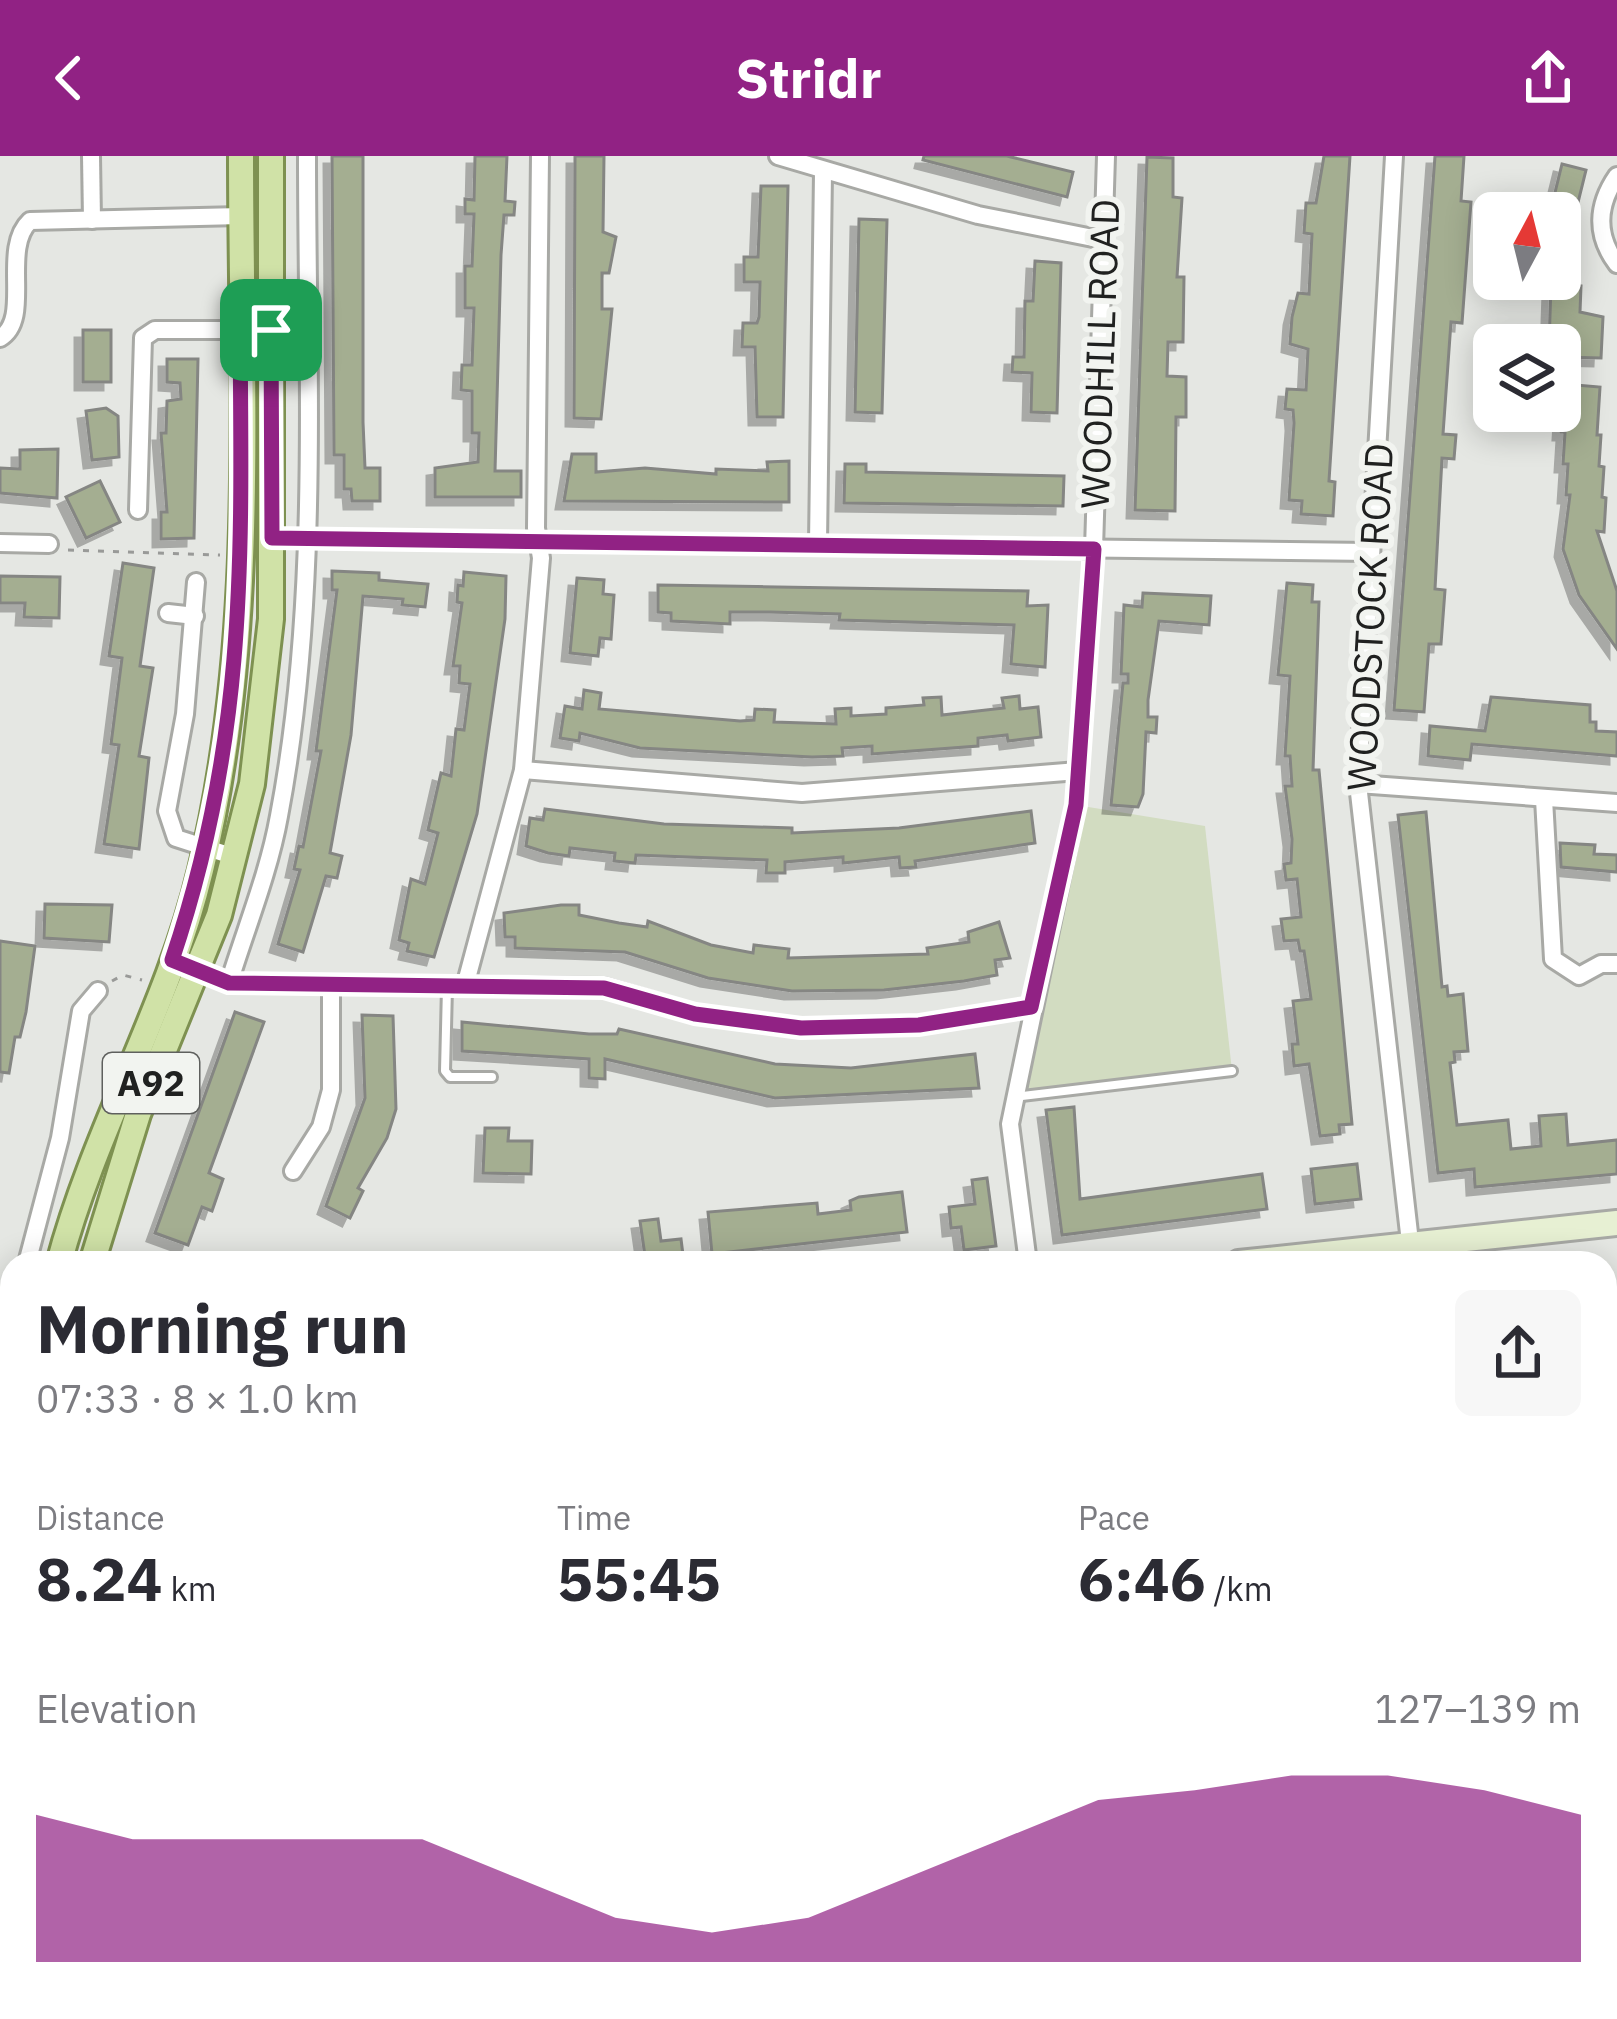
<!DOCTYPE html>
<meta charset="utf-8">
<style>
:root{--surface:#fff;--page:#f7f7f7;--text:#2b2b33;--muted:#7c7c81;--accent:#912284}
body{margin:0;font-family:"IBM Plex Sans",sans-serif;background:var(--page);color:var(--text);height:100vh;display:flex;flex-direction:column;font-size:45px;white-space:nowrap}
*{box-sizing:border-box;margin:0}
p{font-size:39px;color:var(--muted)}
.icon{flex:none;width:66px;height:66px;fill:none;stroke:currentColor;stroke-width:2;stroke-linecap:round;stroke-linejoin:round}
.map{position:relative;flex:1;overflow:hidden}
.sheet{position:absolute;left:0px;top:1095px;width:1617px;height:768px;display:flex;flex-direction:column;background:var(--surface);border-radius:36px 36px 0 0;box-shadow:0 6px 30px #0003}
.sheet>*{flex:none}
.needle{width:78px;rotate:7deg}
.controls{position:absolute;left:1473px;top:36px;display:grid;gap:24px}
.controls a{display:grid;place-items:center;width:108px;height:108px;border-radius:18px;background:var(--surface);box-shadow:0 6px 30px #0003;font-size:60px}
.pin{position:absolute;display:grid;place-items:center;width:102px;height:102px;color:#fff;margin:-51px;border-radius:24px;box-shadow:0 6px 18px #0006}
.round{display:grid;place-items:center;flex:none;width:126px;height:126px;border-radius:18px;background:var(--page)}
.summary{display:flex;align-items:center;justify-content:space-between;height:204px;padding:0 36px}
h1{font-size:66px;font-weight:700;line-height:90px}
.stats{display:grid;grid-template-columns:repeat(3,1fr);gap:18px;height:204px;padding:12px 36px}
.stats div{display:grid;align-content:center}
.stats b{font-size:60px;font-weight:700}
.stats small{font-size:33px;font-weight:400}
.stats p{font-size:33px}
.chart{height:336px;padding:24px 36px}
.chart p{display:flex;justify-content:space-between}
.chart svg{width:100%;height:216px;margin-top:12px;fill:var(--accent);opacity:.7}
header{display:flex;justify-content:space-between;align-items:center;height:156px;padding:0 36px;background:var(--accent);color:#fff;font-size:54px;font-weight:700}
.map>svg:first-child{display:block}
.green{fill:#d2dcc1}
.lines{fill:none;stroke-linecap:round;stroke-linejoin:round}
.stream{stroke:#8c967a;stroke-width:6}
.building{fill:#a4ae91;stroke:#858683;stroke-width:3;filter:url(#shadow)}
.lane-casing{stroke:#a8a9a5;stroke-width:14}
.street-casing{stroke:#a8a9a5;stroke-width:22}
.secondary-casing{stroke:#a8a9a5;stroke-width:30}
.primary-casing{stroke:#7e9151;stroke-width:30}
.path{stroke:#999a98;stroke-width:3;stroke-dasharray:6 9;stroke-linecap:butt}
.lane{stroke:#fff;stroke-width:8}
.street{stroke:#fff;stroke-width:16}
.secondary{stroke:#e7f0d3;stroke-width:24}
.primary{stroke:#d0e2a7;stroke-width:24}
.route-casing{stroke:#fff;stroke-width:24}
.route{stroke:#912284;stroke-width:15}
.labels{text-anchor:middle;stroke-width:12;stroke-linejoin:round;paint-order:stroke}
.shield{fill:#f2f4f0;stroke:#5f605e;stroke-width:3}
.shield-label{font-size:36px;font-weight:bold;fill:#202120}
.street-label{font-size:39px;fill:#202120;stroke:#f2f4f0}
</style>
<header><svg class="icon" aria-label="back" viewBox="0 0 24 24"><path d="M15 5l-7 7 7 7"/></svg>Stridr<svg class="icon" aria-label="share" viewBox="0 0 24 24"><path d="M12 15V3M7 8l5-5 5 5M5 13v7h14v-7"/></svg></header>
<div class="map">
<svg width="1617" height="1863" viewBox="0 0 1617 1863">
<defs>
<filter id="shadow"><feDropShadow dx="-8" dy="8" stdDeviation="0" flood-color="#0004"/></filter>
</defs>
<rect width="100%" height="100%" fill="#e5e7e3"/>
<g class="green">
<path d="M1076,649L1205,670L1232,915L1013,941Z"/>
<path d="M12,1846V1851H129L133,1863H0V1850Z"/>
<path d="M373,1851H978L980,1863H340Z"/>
</g>
<g class="lines">
<g class="stream">
<path d="M601,1851L675,1863"/>
<path d="M493,1863L529,1851"/>
</g>
</g>
<g class="building">
<path d="M332,0H363V266L365,312H380V345H352L351,333H344V299H334Z"/>
<path d="M475,0H507L505,45L515,46L514,59H504L501,99L495,315H521V341H435V312L478,306L479,277H472V235L461,234L462,209H472L474,152H465V110H472L474,58H465V43L474,44Z"/>
<path d="M575,0H604L603,76L616,81L609,117H602V153H612L601,263L574,262Z"/>
<path d="M924,0H1007L1073,16L1067,41L923,4Z"/>
<path d="M1324,0H1350L1329,325L1335,326L1333,360L1301,358L1302,345L1289,344L1294,267L1293,254L1285,253L1287,233L1306,234L1308,193L1290,188L1292,161L1298,137L1309,138L1312,78L1304,77L1306,47H1316Z"/>
<path d="M1435,0H1464L1461,45L1471,46L1462,167L1451,166L1443,278L1456,279L1454,303L1442,302L1435,433L1445,434L1441,488H1429L1424,556L1394,554Z"/>
<path d="M1147,1L1173,2V41L1182,42L1177,121H1184L1183,186H1168L1167,220L1186,221V261H1176L1175,355L1135,354Z"/>
<path d="M1562,8L1586,14L1566,95H1560V57H1550Z"/>
<path d="M761,30H788L783,261H757L755,191H742L743,167H757L759,161L760,126H744V101H758Z"/>
<path d="M859,63L887,64L882,257L855,256Z"/>
<path d="M1035,105L1061,107L1057,257L1031,256L1032,217L1012,216L1013,201H1024L1025,145H1033Z"/>
<path d="M1551,129L1581,130L1580,156L1603,161L1601,202L1560,201V189H1549Z"/>
<rect x="83" y="174" width="28" height="52"/>
<path d="M167,203H198L194,382L161,383V356H167L161,277H166L167,245L181,243L180,227L167,226Z"/>
<path d="M1564,228L1600,231L1597,279H1601L1599,310L1604,311L1602,341L1606,342L1604,376L1597,375L1617,435V493L1579,439L1563,393L1570,339H1566L1568,308H1563L1565,276H1561Z"/>
<path d="M106,252L118,260L119,301L92,304L86,255Z"/>
<path d="M58,293L57,342L0,337V312L20,313V294Z"/>
<path d="M572,298H596V316L645,312L716,318V313L768,315L767,306L789,305V346L564,345Z"/>
<path d="M845,308H866V316L1064,320L1063,350L844,347Z"/>
<path d="M100,325L120,366L86,382L66,341Z"/>
<path d="M123,407L154,412L140,510L153,512L139,600L149,602L139,693L104,688L119,589L111,588L122,502L109,500Z"/>
<path d="M332,415L379,417V424L428,428L425,451L402,449L403,443L363,440L351,579L330,697L342,700L337,722L326,720L303,796L278,788L300,714L294,713L299,690L303,691L321,595H316L337,434H332Z"/>
<path d="M464,416L506,420L505,463L477,658L434,801L407,795L409,787L399,784L411,723L425,728L438,677L428,674L441,617L451,620L456,573L464,574L470,528L459,527L460,510H453L462,447L457,446L458,429L463,430Z"/>
<path d="M0,420L60,421L59,462L24,461L25,447H0Z"/>
<path d="M577,422L604,424L603,438L614,439L611,483L600,482L598,500L570,497Z"/>
<path d="M1287,427L1313,429L1312,446H1319L1313,614H1319L1352,968L1339,969L1340,978L1320,980L1309,908L1294,910L1292,888H1298L1293,845L1311,843L1304,795H1300L1298,784L1284,785L1281,763L1301,761L1297,723L1286,724L1284,708L1291,707L1292,683L1285,630H1292L1290,600H1285L1290,520L1278,519Z"/>
<path d="M658,429L1028,435L1027,450L1048,449L1045,511L1011,508L1014,469L839,464L840,458L770,456H730V468L671,465V457L658,456Z"/>
<path d="M1143,437L1211,440L1209,469L1159,465L1148,544V561H1157L1156,577L1146,576L1143,638L1138,651L1111,649L1123,527H1128V518H1121L1124,449L1142,451Z"/>
<path d="M584,534L601,537L599,553L740,565L754,564L755,553L775,554L774,566L836,568L835,553L851,552V560L886,558V552L924,549L923,542L941,541L942,559L1004,552L1002,542L1019,540L1020,553L1038,551L1041,581L1008,585L1007,579L978,582V590L872,598V590L842,592L843,600L812,601L640,592L580,577L579,585L560,582L565,550L582,553Z"/>
<path d="M1491,541L1590,549V566H1596V575L1617,576V600L1472,588L1470,604L1428,600L1430,570L1485,575Z"/>
<path d="M545,653L664,668L792,672V677L899,672L1031,655L1035,687L915,705L916,711L900,712L899,701L843,707V701L785,706V717H766L767,704L636,699L635,707L614,705L615,697L570,692L569,700L548,697L526,690L530,662L543,664Z"/>
<path d="M1426,656L1442,831L1447,830L1448,840L1463,838L1468,895L1454,896L1455,906L1450,907L1457,969L1508,964L1511,993L1541,990L1539,960L1566,958L1568,989L1617,984V1018L1475,1031L1474,1013L1438,1017L1398,659Z"/>
<path d="M1560,687L1595,689L1594,698L1617,699V716L1561,711Z"/>
<path d="M45,748L112,749L109,786L44,782Z"/>
<path d="M561,749H579V759L619,767L647,771L648,765L711,789L753,797L754,789L789,793L788,802L928,798L927,792L969,786L968,776L999,766L1010,802L995,804L997,819L964,825L884,834L792,835L708,822L625,796L515,792V781H505L504,757Z"/>
<path d="M0,785L35,790L26,856L20,881H15L9,917L0,916Z"/>
<path d="M235,856L264,866L209,1017L223,1023L212,1055L202,1051L188,1089L155,1077Z"/>
<path d="M362,859L393,860L396,953L387,982L358,1032L363,1035L350,1062L326,1050L365,942Z"/>
<path d="M462,866L589,878H617L619,873L775,908L851,912L975,898L979,932L775,942L605,903V923L589,922V903L462,895Z"/>
<path d="M1074,951L1080,1043L1262,1018L1267,1053L1062,1079L1046,954Z"/>
<path d="M485,972H509L508,985H532L531,1018L483,1017Z"/>
<path d="M1357,1008L1361,1043L1315,1048L1311,1013Z"/>
<path d="M987,1022L996,1090L964,1094L961,1071L951,1072L949,1051L975,1048L972,1024Z"/>
<path d="M902,1036L907,1076L712,1098L708,1056L817,1047L818,1058L851,1054L850,1045L859,1041Z"/>
<path d="M658,1063L661,1085L681,1083L684,1107H646L640,1065Z"/>
</g>
<g class="lines">
<g class="lane-casing">
<g id="lane">
<path d="M447,831L445,915L450,921H492"/>
<path d="M1014,941L1232,915"/>
</g>
</g>
<g class="street-casing">
<g id="street">
<path d="M91,0L92,64"/>
<path d="M778,0L978,59L1103,84"/>
<path d="M1394,0L1358,628L1410,1086"/>
<path d="M1617,20C1597,49 1595,79 1617,108"/>
<path d="M0,182C33,163 0,93 30,65L241,60"/>
<path d="M138,354L143,182L155,174H271"/>
<path d="M271,382L1371,396"/>
<path d="M0,387L49,388"/>
<path d="M818,387L823,17"/>
<path d="M196,426L185,558L167,655L176,682L235,701"/>
<path d="M168,457L195,460"/>
<path d="M523,614L802,637L1078,615"/>
<path d="M1358,628L1617,647"/>
<path d="M1544,643L1553,803L1579,820L1601,808H1617"/>
<path d="M189,812L229,827L604,831L695,858L801,872L919,869L1031,851"/>
<path d="M229,827C246,772 269,716 279,660C320,444 307,219 307,0"/>
<path d="M465,830L523,614L541,402L536,372L540,0"/>
<path d="M293,1015L321,971L331,934V829"/>
<path d="M27,1107L60,982L81,855L98,835"/>
<path d="M1028,1107L1010,968L1076,649L1094,393L1106,0"/>
<path d="M0,1159L12,1139"/>
<path d="M1605,1404L1617,1403"/>
<path d="M0,1688L12,1684"/>
<path d="M1605,1726L1617,1725"/>
<path d="M212,1851V1853"/>
</g>
</g>
<g class="secondary-casing">
<path id="secondary" d="M1239,1107L1617,1067"/>
</g>
<g class="primary-casing">
<g id="primary">
<path d="M59,1107C95,972 169,849 201,714C258,480 241,239 241,0"/>
<path d="M92,1107L138,958L219,759L252,628L271,463V0"/>
<path d="M0,1227L12,1214"/>
<path d="M0,1288L12,1300"/>
<path d="M141,1851L145,1863"/>
<path d="M166,1851L171,1863"/>
</g>
</g>
<g class="path">
<path d="M68,394L220,399"/>
<path d="M112,825L123,819L142,824"/>
</g>
<use href="#lane" class="lane"/>
<use href="#street" class="street"/>
<use href="#secondary" class="secondary"/>
<use href="#primary" class="primary"/>
</g>
<g class="lines">
<g class="route-casing">
<path id="route" d="M240,174H271L272,382L1094,393L1076,649L1031,851L919,869L801,872L695,858L604,832L229,827L172,804C247,582 242,404 240,174Z"/>
</g>
<use href="#route" class="route"/>
</g>
<g class="labels">
<rect class="shield" x="103" y="897" width="96" height="60" rx="9"/>
<g class="shield-label">
<text x="151" y="940">A92</text>
</g>
<g class="street-label">
<text transform="translate(1100 198) rotate(-88)" y="14">WOODHILL ROAD</text>
<text transform="translate(1370 461) rotate(-87)" y="14">WOODSTOCK ROAD</text>
</g>
</g>
</svg>
<div class="controls">
<a><svg class="needle" viewBox="-14 -14 28 28"><path d="M0-13l5 13h-10z" fill="#e53935"/><path d="M0 13l5-13h-10z" fill="#7c7c81"/></svg></a>
<a><svg class="icon" aria-label="layers" viewBox="0 0 24 24"><path d="M12 4l9 5-9 5-9-5zM3 14l9 5 9-5"/></svg></a>
</div>
<div class="pin" style="left:271px;top:174px;background:#1e9e55"><svg class="icon" aria-label="arrive" viewBox="0 0 24 24"><path d="M6 21V4h12l-3 4 3 4H6"/></svg></div>
<section class="sheet">
<div class="summary"><div><h1>Morning run</h1><p>07:33 · 8 × 1.0 km</p></div><a class="round"><svg class="icon" aria-label="share" viewBox="0 0 24 24"><path d="M12 15V3M7 8l5-5 5 5M5 13v7h14v-7"/></svg></a></div>
<div class="stats">
<div><p>Distance</p><b>8.24<small> km</small></b></div>
<div><p>Time</p><b>55:45</b></div>
<div><p>Pace</p><b>6:46<small> /km</small></b></div>
</div>
<div class="chart"><p><span>Elevation</span>127–139 m</p>
<svg viewBox="0 0 160 44" preserveAspectRatio="none"><path d="M0 44V14L10 19L20 19L30 19L40 19L50 27L60 35L70 38L80 35L90 27L100 19L110 11L120 9L130 6L140 6L150 9L160 14V44z"/></svg>
</div>
</section>
</div>
